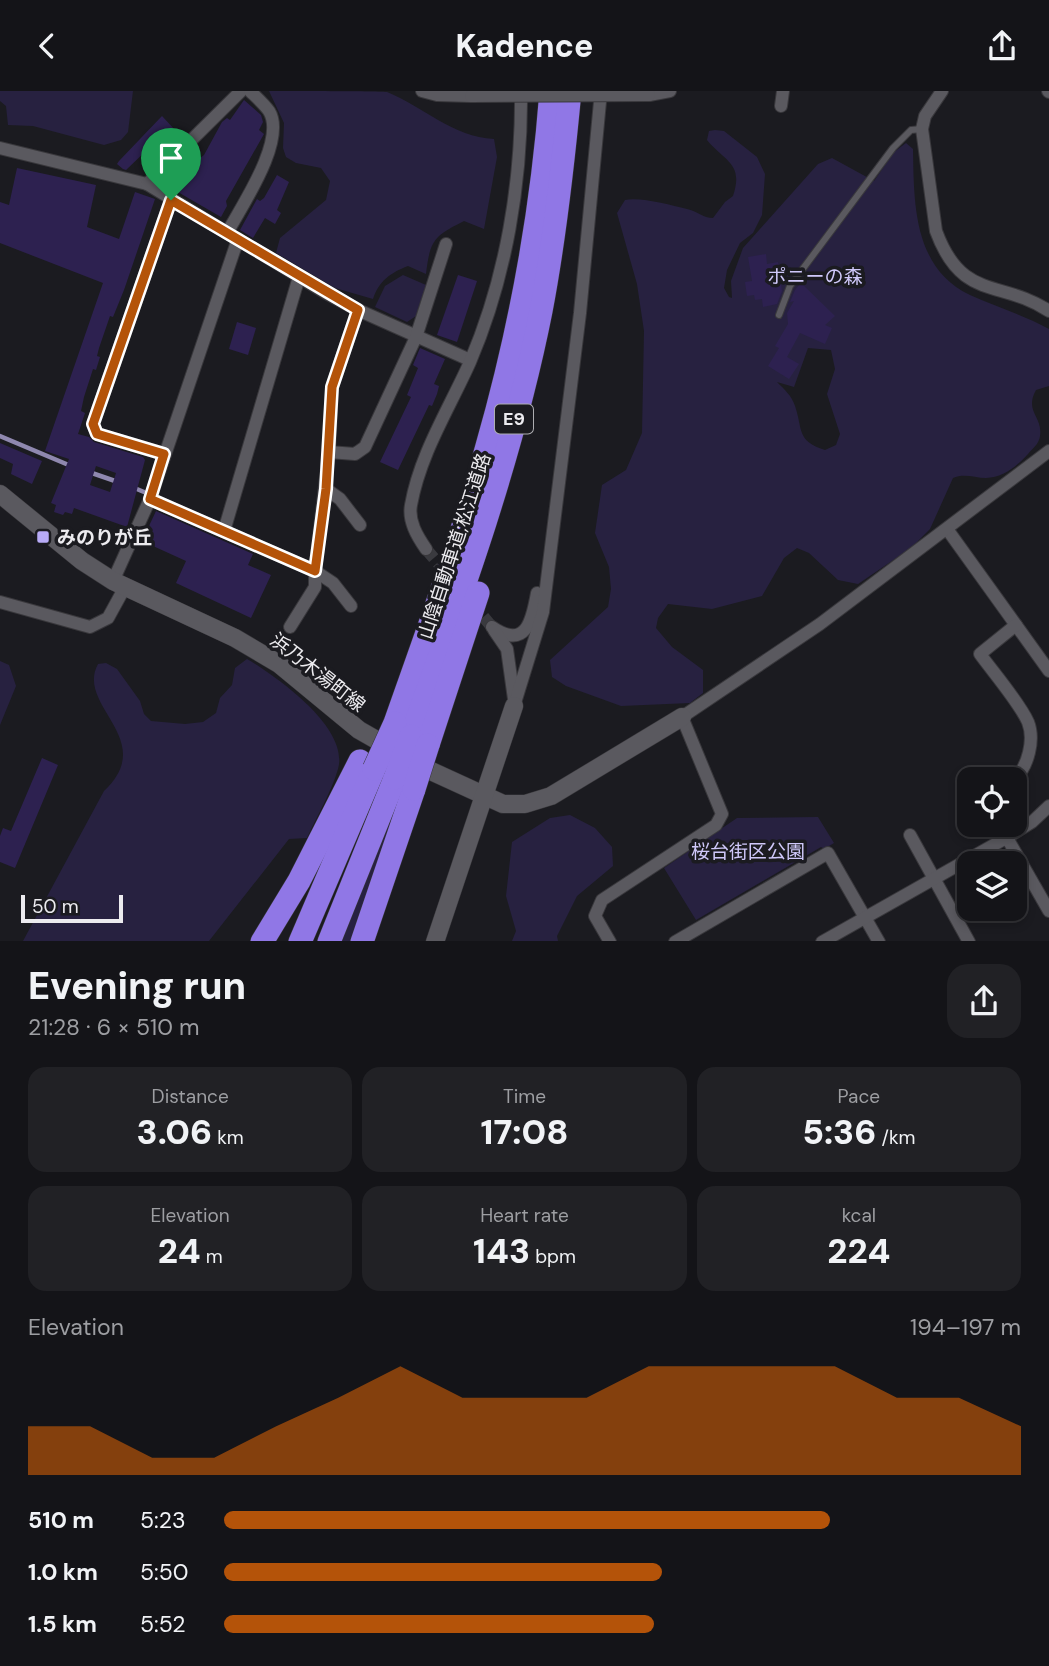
<!DOCTYPE html>
<meta charset="utf-8">
<style>
:root{--surface:#141418;--page:#212125;--text:#f1f3f6;--muted:#9d9ea2;--line:#333337;--accent:#b45309}
body{margin:0;font-family:"DM Sans","Noto Sans JP",sans-serif;background:var(--page);color:var(--text);height:100vh;display:flex;flex-direction:column;font-size:26px;white-space:nowrap}
*{box-sizing:border-box;margin:0}
p{font-size:23px;color:var(--muted)}
.icon{flex:none;width:38px;height:38px;fill:none;stroke:currentColor;stroke-width:2;stroke-linecap:round;stroke-linejoin:round}
.map{position:relative;height:850px;overflow:hidden}
.sheet{display:flex;flex-direction:column;background:var(--surface);flex:1}
.sheet>*{flex:none}
.buttons{position:absolute;left:957px;top:676px;display:grid;gap:14px}
.buttons a{display:grid;place-items:center;width:70px;height:70px;border-radius:14px;background:var(--surface);box-shadow:0 4px 10px #0003,0 0 0 2px var(--line);font-size:35px}
.scale{position:absolute;left:21px;bottom:18px;width:102px;box-sizing:border-box;padding-left:7px;border:4px solid #ecebef;border-top:0;font-size:19px;line-height:24px;white-space:nowrap;color:#ecebef;-webkit-text-stroke:5px #1b1b20;paint-order:stroke}
.pin{position:absolute;display:grid;place-items:center;width:60px;height:60px;color:#fff;margin:-72px -30px;border-radius:50% 50% 50% 0;rotate:-45deg;box-shadow:0 0 7px #0007}
.pin .icon{rotate:45deg}
.round{display:grid;place-items:center;flex:none;width:74px;height:74px;border-radius:21px;background:var(--page)}
.headline{display:flex;align-items:center;justify-content:space-between;height:119px;padding:0 28px}
h1{font-size:38px;font-weight:800;line-height:52px}
.figures{display:grid;grid-template-columns:repeat(3,1fr);gap:10px;height:119px;padding:7px 28px}
.figures div{display:grid;align-content:center;border-radius:18px;background:var(--page);text-align:center}
.figures b{font-size:35px;font-weight:800}
.figures small{font-size:19px;font-weight:400}
.figures p{font-size:19px}
.chart{height:196px;padding:14px 28px}
.chart p{display:flex;justify-content:space-between}
.chart svg{width:100%;height:126px;margin-top:7px;fill:var(--accent);opacity:.7}
ul{padding:0 28px;list-style:none;font-size:23px}
li{display:grid;grid-template-columns:112px 84px 1fr;align-items:center;height:52px}
li i{height:18px;border-radius:9px;background:var(--accent)}
header{display:flex;justify-content:space-between;align-items:center;height:91px;padding:0 28px;background:var(--surface);font-size:32px;font-weight:800}
.map>svg:first-child{display:block}
.green{fill:#272140;fill-rule:evenodd}
.lines{fill:none;stroke-linecap:round;stroke-linejoin:round}
.stream{stroke:#8f88af;stroke-width:4.5}
.building{fill:#2d2150;fill-rule:evenodd}
.street-tunnel{stroke:#3a3a3f;stroke-width:12;stroke-dasharray:12 6;stroke-linecap:butt}
.lane-casing{stroke:#39383c;stroke-width:8}
.street-casing{stroke:#39383c;stroke-width:14}
.secondary-casing{stroke:#39383c;stroke-width:19}
.highway-casing{stroke:#39383c;stroke-width:24}
.lane{stroke:#5a595f;stroke-width:6}
.street{stroke:#5a595f;stroke-width:12}
.secondary{stroke:#5a595f;stroke-width:18}
.highway{stroke:#9077e6;stroke-width:23}
.street-bridge-casing{stroke:#39383c;stroke-width:14;stroke-linecap:butt}
.highway-bridge-casing{stroke:#39383c;stroke-width:24;stroke-linecap:butt}
.street-bridge{stroke:#5a595f;stroke-width:12}
.highway-bridge{stroke:#9077e6;stroke-width:23}
.route-casing{stroke:#fff;stroke-width:14}
.route{stroke:#b45309;stroke-width:9}
.poi-dot{fill:#b8abf7;stroke:#1b1b20;stroke-width:2.5}
.labels{text-anchor:middle;stroke-width:7;stroke-linejoin:round;paint-order:stroke}
.shield{fill:#1b1b20;stroke:#adadb1;stroke-width:2}
.shield-label{font-size:18px;font-weight:bold;fill:#ecebef}
.park-label{font-size:19px;fill:#cfc8f9;stroke:#1b1b20}
.poi-label{font-size:19px;font-weight:bold;fill:#ecebef;stroke:#1b1b20;text-anchor:start}
.street-label{font-size:19px;fill:#ecebef;stroke:#1b1b20}
</style>
<header><svg class="icon" aria-label="back" viewBox="0 0 24 24"><path d="M15 5l-7 7 7 7"/></svg>Kadence<svg class="icon" aria-label="share" viewBox="0 0 24 24"><path d="M12 15V3M7 8l5-5 5 5M5 13v7h14v-7"/></svg></header>
<div class="map">
<svg width="1049" height="851" viewBox="0 0 1049 851">
<rect width="100%" height="100%" fill="#1b1b20"/>
<g class="green">
<path d="M0,0H133L128,41L121,49L104,54L33,35L8,34L6,15L0,10Z"/>
<path d="M269,0C291,0 371,0 387,1C424,16 453,46 494,48L497,66L484,138L464,130C434,145 430,149 426,183L408,175C390,182 379,190 373,208L335,197L276,162L280,147L326,109L330,90L321,77L296,72L286,66L283,57L284,32Z"/>
<path d="M715,39L724,40L757,66L765,83L762,124L753,142L740,152L727,179L724,197L729,206L732,207L731,190L743,157L818,73L832,67L874,90L894,61L906,52L913,58C914,112 913,177 970,204C997,216 1023,224 1049,238V295L1036,299C1024,321 1043,325 1040,345C1039,353 1033,357 1028,363C1017,375 1003,387 986,387C975,387 964,382 953,387L930,438L911,457L858,493L838,489L809,462L797,457L784,467L762,505L712,518L668,513L658,527L656,537L672,556L703,579V602L690,612L621,615L566,595L552,586L550,569L608,516L611,498L609,476L595,442L602,394L626,379L642,342L644,240L637,193L617,122L625,109C642,106 669,114 687,118C697,120 703,127 713,127L725,111L733,105C744,72 725,71 707,49L709,40ZM808,257L831,259L835,278L827,303L840,343L836,354L825,359C796,350 803,338 795,315C792,305 784,298 777,291L794,296Z"/>
<path d="M403,184L426,194L416,225L407,231L375,216L385,195Z"/>
<path d="M247,568C277,586 350,637 338,678C331,702 317,725 307,747L289,748L209,850H23L104,700C159,648 75,615 98,573L106,572L117,578L140,610L144,623L151,630L185,633L203,631L216,622L220,607L232,594L235,577Z"/>
<path d="M0,570L9,574L16,595L0,634Z"/>
<path d="M402,708L355,850L336,851L382,744Z"/>
<path d="M570,724L595,737L612,756L613,775L577,805L557,845L558,850H512L516,840L506,805L512,751L550,727Z"/>
<path d="M818,726L834,752L824,758L821,756L696,829L664,777L737,727Z"/>
</g>
<g class="lines">
<g class="stream">
<path d="M0,345L71,375"/>
<path d="M89,381L118,391"/>
<path d="M132,396L144,401"/>
</g>
</g>
<g class="building">
<path d="M244,9L261,24L263,31L259,39L264,43L226,110L227,115L221,126L164,93L171,82L175,84L190,62L199,68L204,64L222,31L227,27L230,29Z"/>
<path d="M162,25L175,39L170,43L172,45L145,71L151,55L126,79L123,78L117,73L119,70Z"/>
<path d="M17,77L96,94L87,136L119,148L135,101L155,108L124,199L113,226L110,225L99,257L97,265L100,266L96,279L93,278L84,306L81,320L85,322L78,343L89,346L94,351L143,366L145,369L127,436L74,417L72,423L65,421L63,424L54,421L56,414L51,412L69,368L45,360L103,192L0,152V111L9,114ZM96,375L116,382L110,401L90,394Z"/>
<path d="M277,84L289,91L277,119L281,122L275,133L265,127L253,147L240,139L257,108L260,110L264,107Z"/>
<path d="M766,163L767,173L778,171L782,200L777,213L763,216L762,208L755,209L754,204L747,205L745,191L752,190L748,166Z"/>
<path d="M458,184L477,190L457,251L437,244Z"/>
<path d="M801,192L835,225L825,234L832,237L825,253L800,242L787,266L799,273L789,288L768,275L779,257L775,255L788,233L787,222L794,210L790,211L795,199Z"/>
<path d="M237,231L256,237L248,264L229,258Z"/>
<path d="M420,257L445,268L434,293L439,295L437,303L432,315L429,314L398,379L380,371L411,306L407,304L418,277L413,274Z"/>
<path d="M0,352L42,370L32,393L11,383L13,373L0,367Z"/>
<path d="M156,420L253,463L248,474L271,484L251,527L176,492L186,470L142,450Z"/>
<path d="M42,667L58,674L15,777L0,771V745L3,737L11,740Z"/>
</g>
<g class="lines">
<g class="street-tunnel">
<path d="M426,458L449,485"/>
<path d="M472,512L492,536"/>
</g>
<g class="lane-casing">
<path id="lane" d="M779,224L790,195L893,57L911,39L922,38"/>
</g>
<g class="street-casing">
<g id="street">
<path d="M422,0L437,4L471,5"/>
<path d="M942,0L925,25L922,38L936,140C962,211 1001,188 1049,220"/>
<path d="M1048,0L1049,1"/>
<path d="M649,4L670,0"/>
<path d="M781,15L783,0"/>
<path d="M0,57L147,93L326,202L358,219L470,269"/>
<path d="M147,93L241,0"/>
<path d="M227,142C241,116 287,49 269,20C264,13 256,6 250,0"/>
<path d="M358,219L332,296L329,361L355,363L365,356L416,246L446,153"/>
<path d="M164,363L97,343L93,333L171,109"/>
<path d="M326,398L340,408L360,434"/>
<path d="M150,408L315,480L329,361"/>
<path d="M947,438L1049,580"/>
<path d="M224,440L299,186"/>
<path d="M426,458C417,445 408,430 411,414C420,363 449,318 470,271C506,187 522,91 521,0"/>
<path d="M315,480L333,492L351,515"/>
<path d="M113,490L150,408L238,148"/>
<path d="M0,511L90,536L108,527L125,496"/>
<path d="M290,536L315,496V480"/>
<path d="M492,536C526,559 532,530 537,502"/>
<path d="M494,539L507,558L514,608"/>
<path d="M514,615L543,521L580,222L601,0"/>
<path d="M1015,688C1028,675 1035,649 1028,631C1019,611 993,581 980,563L1016,534"/>
<path d="M999,733L1049,820"/>
<path d="M910,744L969,851"/>
<path d="M610,851L595,825L602,809L716,734L722,723L682,626L820,533L1049,360"/>
<path d="M675,851L828,762L879,851"/>
<path d="M822,851L1006,747L1032,731L1049,715"/>
</g>
</g>
<g class="secondary-casing">
<g id="secondary">
<path d="M0,403L82,470L113,490L235,547L279,573L359,639L431,680L503,713H525L551,705L682,626"/>
<path d="M435,851L514,615"/>
</g>
</g>
<g class="highway-casing">
<g id="highway">
<path d="M395,632C427,541 461,449 487,355C520,240 542,119 551,0"/>
<path d="M411,645C461,506 512,366 541,220C555,147 563,74 570,0"/>
<path d="M428,654L478,502"/>
<path d="M262,851L299,790L360,670"/>
<path d="M300,851L374,678"/>
<path d="M329,851L395,687"/>
<path d="M362,851L414,698"/>
</g>
</g>
<use href="#lane" class="lane"/>
<use href="#street" class="street"/>
<use href="#secondary" class="secondary"/>
<use href="#highway" class="highway"/>
<g class="street-bridge-casing">
<path id="street-bridge" d="M471,5L649,4"/>
</g>
<g class="highway-bridge-casing">
<g id="highway-bridge">
<path d="M374,678L395,632"/>
<path d="M395,687L411,645"/>
<path d="M414,698L428,654"/>
</g>
</g>
<use href="#street-bridge" class="street-bridge"/>
<use href="#highway-bridge" class="highway-bridge"/>
</g>
<g class="lines">
<g class="route-casing">
<path id="route" d="M171,109L358,219L332,296L326,398L315,480L150,408L164,363L97,343L93,333Z"/>
</g>
<use href="#route" class="route"/>
</g>
<rect class="poi-dot" x="36" y="439" width="14" height="14" rx="3.5"/>
<g class="labels">
<rect class="shield" x="495" y="313.5" width="38" height="29" rx="5"/>
<g class="shield-label">
<text x="514" y="334">E9</text>
</g>
<g class="park-label">
<text x="815" y="192">ポニーの森</text>
<text x="748" y="767">桜台街区公園</text>
</g>
<g class="poi-label">
<text x="57" y="453">みのりが丘</text>
</g>
<g class="street-label">
<text transform="translate(454 455) rotate(-72)" y="7">山陰自動車道;松江道路</text>
<text transform="translate(318 581) rotate(38)" y="7">浜乃木湯町線</text>
</g>
</g>
</svg>
<div class="buttons">
<a><svg class="icon" aria-label="locate" viewBox="0 0 24 24"><circle cx="12" cy="12" r="6"/><path d="M12 2v4M12 18v4M2 12h4M18 12h4"/></svg></a>
<a><svg class="icon" aria-label="layers" viewBox="0 0 24 24"><path d="M12 4l9 5-9 5-9-5zM3 14l9 5 9-5"/></svg></a>
</div>
<div class="scale">50 m</div>
<div class="pin" style="left:171px;top:109px;background:#1e9e55"><svg class="icon" aria-label="arrive" viewBox="0 0 24 24"><path d="M6 21V4h12l-3 4 3 4H6"/></svg></div>
</div>
<section class="sheet">
<div class="headline"><div><h1>Evening run</h1><p>21:28 · 6 × 510 m</p></div><a class="round"><svg class="icon" aria-label="share" viewBox="0 0 24 24"><path d="M12 15V3M7 8l5-5 5 5M5 13v7h14v-7"/></svg></a></div>
<div class="figures">
<div><p>Distance</p><b>3.06<small> km</small></b></div>
<div><p>Time</p><b>17:08</b></div>
<div><p>Pace</p><b>5:36<small> /km</small></b></div>
</div>
<div class="figures">
<div><p>Elevation</p><b>24<small> m</small></b></div>
<div><p>Heart rate</p><b>143<small> bpm</small></b></div>
<div><p>kcal</p><b>224</b></div>
</div>
<div class="chart"><p><span>Elevation</span>194–197 m</p>
<svg viewBox="0 0 160 44" preserveAspectRatio="none"><path d="M0 44V27L10 27L20 38L30 38L40 27L50 17L60 6L70 17L80 17L90 17L100 6L110 6L120 6L130 6L140 17L150 17L160 27V44z"/></svg>
</div>
<ul>
<li><b>510 m</b>5:23<i style="width:76%"></i></li>
<li><b>1.0 km</b>5:50<i style="width:55%"></i></li>
<li><b>1.5 km</b>5:52<i style="width:54%"></i></li>
</ul>
</section>
